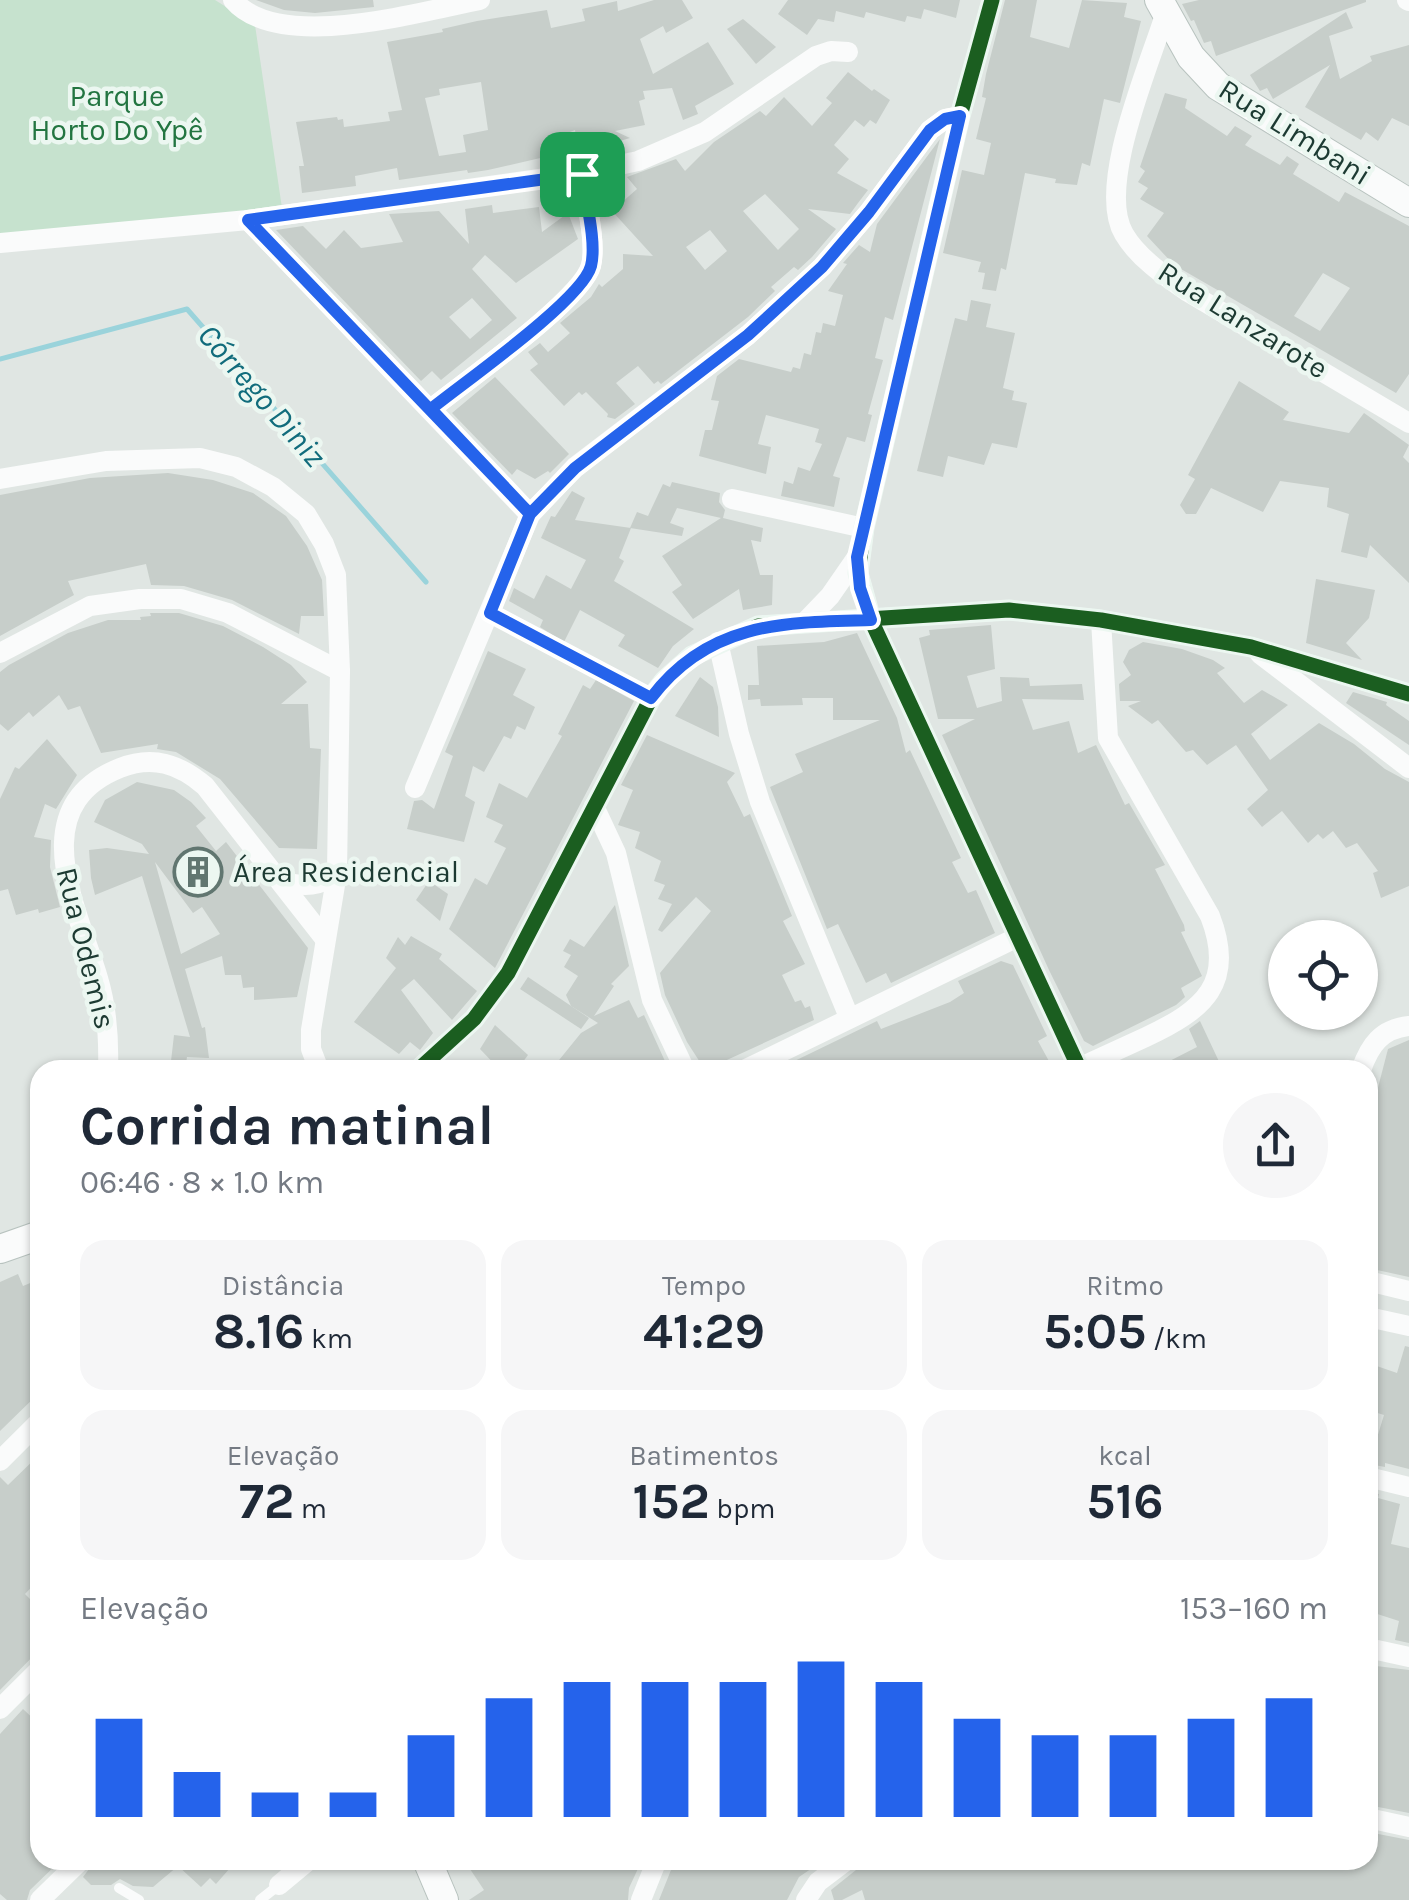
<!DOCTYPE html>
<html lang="pt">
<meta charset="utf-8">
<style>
:root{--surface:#fff;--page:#f6f6f7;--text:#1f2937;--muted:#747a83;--accent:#2563eb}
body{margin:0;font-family:Karla,sans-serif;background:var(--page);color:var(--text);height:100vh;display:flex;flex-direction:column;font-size:38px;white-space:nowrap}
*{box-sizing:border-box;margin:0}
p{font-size:32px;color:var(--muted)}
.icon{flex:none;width:55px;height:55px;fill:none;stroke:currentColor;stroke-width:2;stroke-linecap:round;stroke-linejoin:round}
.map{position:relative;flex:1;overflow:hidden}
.drawer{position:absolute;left:30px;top:1060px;width:1348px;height:810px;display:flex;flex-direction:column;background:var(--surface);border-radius:30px;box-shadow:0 2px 8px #0004}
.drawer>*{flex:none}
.tools{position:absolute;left:1268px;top:920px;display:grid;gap:20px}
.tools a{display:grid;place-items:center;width:110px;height:110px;border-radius:50%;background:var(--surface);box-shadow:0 2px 8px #0004;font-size:50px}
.pin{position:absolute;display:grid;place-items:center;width:85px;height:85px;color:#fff;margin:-42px;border-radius:20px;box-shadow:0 5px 15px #0006}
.round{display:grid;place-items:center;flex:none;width:105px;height:105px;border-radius:52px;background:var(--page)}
.headline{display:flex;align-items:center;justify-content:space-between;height:170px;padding:0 50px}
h1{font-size:55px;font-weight:700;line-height:75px}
.metrics{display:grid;grid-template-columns:repeat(3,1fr);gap:15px;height:170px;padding:10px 50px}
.metrics div{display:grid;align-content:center;border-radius:25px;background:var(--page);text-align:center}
.metrics b{font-size:50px;font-weight:700}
.metrics small{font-size:28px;font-weight:400}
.metrics p{font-size:28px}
.chart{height:280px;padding:20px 50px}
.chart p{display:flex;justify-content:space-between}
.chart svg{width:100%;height:180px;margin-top:10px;stroke:var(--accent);stroke-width:6}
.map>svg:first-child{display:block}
.green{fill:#c6e2ce}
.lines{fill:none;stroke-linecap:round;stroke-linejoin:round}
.stream{stroke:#9ad3db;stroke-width:5}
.building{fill:#c7ceca;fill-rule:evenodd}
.secondary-casing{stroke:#b8c3bf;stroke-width:30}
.lane{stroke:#fafbfb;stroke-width:10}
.street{stroke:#fafbfb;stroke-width:20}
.secondary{stroke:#fafbfb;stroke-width:28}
.cycleway-casing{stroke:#ecf7f1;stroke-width:21}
.cycleway{stroke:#1b5e20;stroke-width:15}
.route-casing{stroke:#fff;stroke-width:20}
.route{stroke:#2563eb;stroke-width:12}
.labels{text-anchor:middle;stroke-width:9;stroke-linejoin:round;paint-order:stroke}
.park-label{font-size:30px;fill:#237541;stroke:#ecf7f1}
.street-label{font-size:30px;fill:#1c3a32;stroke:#ecf7f1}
.poi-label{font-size:30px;fill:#1c3a32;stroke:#ecf7f1;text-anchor:start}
.water-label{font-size:32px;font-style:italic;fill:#116c7c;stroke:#ecf7f1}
</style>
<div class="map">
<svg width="1409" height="1900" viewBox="0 0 1409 1900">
<rect width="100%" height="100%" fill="#e0e6e3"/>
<path class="green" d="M0,0H215L255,25L282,208L0,239Z"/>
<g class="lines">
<path class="stream" d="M0,359L187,309L426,582"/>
</g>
<g class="building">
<path d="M256,0H373L374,7L315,13L284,10Z"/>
<path d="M654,0H682L693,18L666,33L663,26L640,39L653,74L708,42L734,84L695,106L698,114L683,120L672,88L643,91L645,99L639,101L645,125L615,131L630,138L578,153L575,130L547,141L549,156L488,170L468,173L467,170L399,180L397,168L355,176L356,186L302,193L299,166H304L296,122L337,117L338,120L343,119L344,127L390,121L388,112L402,110L387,42L443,32L442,29L477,21L547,10L551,28L585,21L582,9L617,1L618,11ZM481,82L488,130L463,135L466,152L439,156L425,98L440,95L439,89Z"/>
<path d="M788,0H960L956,18L924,9L921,19L907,16L905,22L866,12L864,18L836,11L834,22L818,19L807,35L778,14Z"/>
<path d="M1005,0H1037L1030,37L1069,48L1082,0L1127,3L1124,17L1141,21L1120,103L1104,99L1090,166L1082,163L1077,185L1055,183L1056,179L1025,173L1006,270L1001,268L996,291L982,289L985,273L978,272L981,262L943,253L962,170L984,175L991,143L976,139L986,98L982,97L986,74Z"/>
<path d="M1199,0H1366V2L1216,56L1211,41L1204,43L1194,20L1191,21L1182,4Z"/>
<path d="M1346,12L1353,28L1329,36L1340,79L1372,61L1370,56L1409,45V126L1392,118L1378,141L1366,132L1361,140L1305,107L1330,65L1273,99L1267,88L1260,91L1250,75Z"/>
<path d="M743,19L776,47L756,64L727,29Z"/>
<path d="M848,72L872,91L874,89L890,100L876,124L870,120L864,127L855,120L834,145L849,159L837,173L868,190L858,203L850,214L808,209L836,229L812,257L798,270L794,267L771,287L775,291L748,317L661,384L658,381L654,384L638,366L616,383L635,404L615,419L607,417L608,414L586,392L582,395L579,392L564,406L530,370L538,364L528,352L540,343L548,352L570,333L560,323L591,297L599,284L602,287L623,269V254L653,256L612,211L637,189L627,177L676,159L685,171L714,142L760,111L766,116L784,97L812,126L832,103L826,98ZM765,194L799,229L778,250L743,211ZM710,230L727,251L705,270L686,247Z"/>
<path d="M1165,93L1187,99L1185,108L1227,136L1235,126L1252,136L1245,145L1280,165L1287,156L1299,164L1293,174L1339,202L1345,192L1409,226V374L1396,393L1174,265L1147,236L1164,213L1140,199L1148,188L1138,182L1145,171L1140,167ZM1323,273L1350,288L1320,331L1294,316Z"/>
<path d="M940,139L893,320L885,317L875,358L883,360L868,414L872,415L865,442L847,437L833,476L840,478L834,507L781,496L784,481L793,484L798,467L810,471L822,444L815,442L819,429L766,415L758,444L771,447L766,474L699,456L705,430H712L719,401L711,400L717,376L739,359L791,372L793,367L800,369L804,353L811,355L816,332L821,333L823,323L835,326L843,295L828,291L847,264L843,263L859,245L870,252L877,224Z"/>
<path d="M492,205L493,213L539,207L542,232L568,213L578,239L516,283L485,255L472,269L517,318L441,380L432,371L421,381L276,230L303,226L326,249L344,230L361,248L403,242L389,214L439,211L469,244L465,209ZM472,298L492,320L470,339L449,317Z"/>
<path d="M971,300L991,304L986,327L1015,333L1003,388L1014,391L1012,400L1027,403L1017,448L992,443L984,465L948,456L943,477L917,471L955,318L967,321Z"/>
<path d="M495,377L569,454L550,473L548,471L535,479L517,469L512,475L452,413Z"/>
<path d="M1239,381L1289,412L1283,420L1349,433L1364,413L1409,445L1403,457L1409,463V583L1370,545L1367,558L1341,552L1349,514L1327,507L1329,488L1280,481L1263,512L1211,488L1196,514H1186L1180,505L1195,479L1188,475Z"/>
<path d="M168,473L213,480L253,493L286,516L307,546L322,580L324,616H301L299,634L232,600L184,586L151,585L146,564L68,581L74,595L0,636V495L90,478Z"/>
<path d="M672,482L720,493L719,502L725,510L723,518L763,528L761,542L751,540L760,575H773L772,605L743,610L739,589L693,619L672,592L682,585L662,556L721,518L677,508L670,523L684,528L682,536L630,528L637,512L648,516L663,484L670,487Z"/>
<path d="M572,491L585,498L575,520L631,528L619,558L624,561L614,581L694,629L673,646L658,668L618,646L625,635L580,610L564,642L540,627L543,620L509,601L514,588L534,599L546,575L571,589L586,560L541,538L551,516L555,517Z"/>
<path d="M1316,579L1375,590L1369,618L1346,643L1362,660L1306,643Z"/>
<path d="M150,613H179L223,626L263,647L291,665L307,682L281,704H308L310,748L321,749L317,849L279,848L220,779L176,752L157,749L158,744L101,753L80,706L68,710L59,695L33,717L29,712L8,731L0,724V672L9,665L68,633L108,620H141L140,617L151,616Z"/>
<path d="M991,625L995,669L967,676L977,708L1002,701L1000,677L1029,678L1030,686L1082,684L1084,700L1022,699L1033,730L1069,721L1078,753L1096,745L1125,805L1129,803L1165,865L1155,869L1184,925L1185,931L1181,932L1202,976L1181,988L1185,997L1176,1005L1093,1046L1084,1041L1049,970L942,735L975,719H938L919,638L930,635L929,630Z"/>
<path d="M857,633L897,718L906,753L910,750L961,858L952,862L968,893L976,890L995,933L891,983L886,973L866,983L838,924L827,929L770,787L803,772L795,754L880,720H833V698H802L803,705L761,706L760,699L748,700V685H759L757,646L824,642Z"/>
<path d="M1143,642L1182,649L1213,660L1225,668L1217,673L1244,703L1262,690L1288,705L1251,734L1270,760L1319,723L1354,744L1385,769L1409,782V886L1381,898L1373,873L1378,871L1357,843L1346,848L1333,831L1323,839L1318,834L1308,843L1282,811L1262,827L1247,809L1268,790L1236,745L1207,765L1193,750L1186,752L1158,720L1152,724L1128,706L1141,701H1120L1119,684L1131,675L1123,662L1129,650Z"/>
<path d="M488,651L526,669L513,695L535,707L525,730L517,726L511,739L504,736L484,772L473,766L465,796L475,802L464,842L407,829L414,801L422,800L434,809L453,756L445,752Z"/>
<path d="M700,677L713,687L718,707L719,737L675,716Z"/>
<path d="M596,680L634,701L495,968L449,929L475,878L487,885L506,848L494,842L503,825L486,817L499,783L527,798L562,736L558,734L583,685L590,689Z"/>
<path d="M1353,692L1387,702L1386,705L1409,721V745L1346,703Z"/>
<path d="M647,735L735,773L727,782L744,817L750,814L792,916L783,921L805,964L782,975L795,1002L801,1000L805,1008L810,1006L814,1020L705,1070L687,1042L665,995L660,973L711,911L696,897L662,932L658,930L672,904L658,899L665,885L654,881L661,861L635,848L640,832L618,825L633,790L621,785Z"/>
<path d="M47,739L77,775L56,809L45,804L34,837L51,840L50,867L60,907L39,913L38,909L16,915L8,889L0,891V799L15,767L19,769Z"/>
<path d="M137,782L174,790L191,802L206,818L196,826L216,851L226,842L308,948L297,997L254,1000V987L243,988L241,975H225L222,956L185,969L202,1028L205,1027L209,1058L187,1057L185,1070H170L174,1035L190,1037L142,876L95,895L91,878L89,850L107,848L149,854L142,844L94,822L105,800ZM155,862L193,913L202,907L220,934L181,954Z"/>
<path d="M429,881L448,894L440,921L416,900Z"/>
<path d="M615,905L629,966L611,984L614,986L594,1016L629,1000L638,1018L644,1015L669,1070H551L581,1033L598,1023L571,1006L566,995L578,976L564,967L571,955L563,951L570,939L584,947Z"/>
<path d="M411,936L442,954L439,959L477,991L452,1020L414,979L401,990L433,1033L420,1050L410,1042L399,1054L354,1022L396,968L386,958L398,937L405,945Z"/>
<path d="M1001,961L1013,965L1025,990L1047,1036L1038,1041L1050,1063L1035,1070H776L877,1021L881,1029L950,1002L964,993L958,981Z"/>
<path d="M528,977L589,1018L581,1029L520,989Z"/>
<path d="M1200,1021L1223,1070H1152L1197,1047L1189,1029Z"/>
<path d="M495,1025L528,1055L517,1070H500L480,1049Z"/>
<path d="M1409,1040V1277L1368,1268V1126L1388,1049Z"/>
<path d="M18,1274L23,1286L40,1279V1392L0,1431V1282Z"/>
<path d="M1405,1346L1409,1347V1469L1385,1463V1467L1369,1464L1384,1415L1368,1410V1363L1397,1373Z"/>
<path d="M40,1454V1578L25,1594L40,1609V1649L0,1690V1477L8,1485Z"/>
<path d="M1368,1491L1379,1494L1378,1498L1400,1504L1391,1544L1409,1548V1643L1395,1640L1399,1621L1368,1611L1372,1569L1368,1567Z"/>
<path d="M1368,1665L1409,1670V1813L1368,1805Z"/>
<path d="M23,1709L40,1725V1860H61L30,1890L27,1900H7L0,1894V1734Z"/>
<path d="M1368,1832L1409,1840V1900H865L862,1890L842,1900H834L831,1890L856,1870L861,1860H1368Z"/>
<path d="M96,1860H237L216,1884L210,1878L201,1887L178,1866L153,1887L133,1886L120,1879L111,1885H91L83,1877Z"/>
<path d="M464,1860H642L629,1888L628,1900H469L484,1890Z"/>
<path d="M675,1860H824L799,1877L787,1900H659Z"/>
</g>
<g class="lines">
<g class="secondary-casing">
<g id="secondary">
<path d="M1159,0L1191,57L1218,86L1409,203"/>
<path d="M0,1249L40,1235"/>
<path d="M427,1860L444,1900"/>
</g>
</g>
<g class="lane">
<path d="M491,613L651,698"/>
<path d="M119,1888L139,1900"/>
<path d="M260,1900L279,1885"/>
</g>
<g class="street">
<path d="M233,0C278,53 419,12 480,0"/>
<path d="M992,0L960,116L864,528L858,573L871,620L1079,1068"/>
<path d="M1407,0L1409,1"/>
<path d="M1165,15C1149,66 1096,187 1124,234C1138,258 1166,277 1188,292L1409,423"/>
<path d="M248,220L530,515"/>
<path d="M0,243L248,220L582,173L638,161L705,132L816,56L831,51L848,52"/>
<path d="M431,409C463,383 582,300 591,265C597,243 585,198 582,173"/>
<path d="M0,479L106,461L200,458L236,467L273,487L306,514L324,544L336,575L340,671L337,873L311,1030V1049L319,1070"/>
<path d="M732,499L864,528"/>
<path d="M806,621L830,596L857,557"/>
<path d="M718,642L739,734L760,802L849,1017"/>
<path d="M0,653L90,606L140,599H181L228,613L340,671"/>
<path d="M1260,654L1409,768"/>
<path d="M415,788L530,515L575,467L748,335L822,267L869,212L930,130L945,119L960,116"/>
<path d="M594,806L616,853L652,1000L685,1070"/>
<path d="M284,882C304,887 320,887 337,873"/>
<path d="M108,1070C109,1039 107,1008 98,978C78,909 22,807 120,768C153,755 179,764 205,786L325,939"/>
<path d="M418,1070L474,1019L508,973L651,698L665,680L692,656L758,626L1009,610L1101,620L1251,647L1409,694"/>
<path d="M744,1070L1018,937"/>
<path d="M1074,1070C1098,1059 1122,1048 1146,1037C1204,1010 1236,983 1210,916L1108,738L1101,620"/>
<path d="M1361,1070C1370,1045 1381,1029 1409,1026"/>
<path d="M1368,1281L1409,1291"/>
<path d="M1368,1317L1409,1326"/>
<path d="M0,1461L40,1421"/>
<path d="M1368,1477L1409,1487"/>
<path d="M1368,1648L1409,1657"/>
<path d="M0,1709L40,1669"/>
<path d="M1368,1818L1409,1827"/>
<path d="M279,1885L309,1860"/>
<path d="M40,1900L81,1860"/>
<path d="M641,1900L657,1860"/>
<path d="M806,1900L818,1882L847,1860"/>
</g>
<use href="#secondary" class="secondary"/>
<g class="cycleway-casing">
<g id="cycleway">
<path d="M992,0L960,116L864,528L858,573L871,620L1079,1068"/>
<path d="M418,1070L474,1019L508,973L651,698L665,680L692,656L758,626L1009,610L1101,620L1251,647L1409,694"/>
</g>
</g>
<use href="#cycleway" class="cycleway"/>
</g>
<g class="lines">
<g class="route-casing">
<path id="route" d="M582,174C585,198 597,242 591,266C582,300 463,383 431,409L530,514L490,613L651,698C708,622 784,622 871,620L860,588L857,557L960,116L945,119L930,130L869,212L822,267L748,335L575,468L530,514L248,220L582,174"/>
</g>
<use href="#route" class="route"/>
</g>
<defs>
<g id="building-ring" transform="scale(2.5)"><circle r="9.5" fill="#ecf7f1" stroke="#617670" stroke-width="1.5"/><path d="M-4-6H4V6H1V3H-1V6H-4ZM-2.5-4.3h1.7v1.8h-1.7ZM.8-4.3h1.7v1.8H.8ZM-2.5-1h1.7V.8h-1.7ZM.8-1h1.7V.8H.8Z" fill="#617670"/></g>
</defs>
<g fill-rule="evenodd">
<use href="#building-ring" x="198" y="872"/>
</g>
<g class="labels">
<g class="park-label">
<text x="117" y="106">Parque<tspan x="117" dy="34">Horto Do Ypê</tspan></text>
</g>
<g class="street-label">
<text transform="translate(1295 132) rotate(32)" y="10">Rua Limbani</text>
<text transform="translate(1243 320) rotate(32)" y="10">Rua Lanzarote</text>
<text transform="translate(86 948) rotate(76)" y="10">Rua Odemis</text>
</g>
<g class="poi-label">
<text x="233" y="882">Área Residencial</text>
</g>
<g class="water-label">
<text transform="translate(262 395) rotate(49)" y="11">Córrego Diniz</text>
</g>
</g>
</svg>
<div class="tools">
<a><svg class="icon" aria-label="locate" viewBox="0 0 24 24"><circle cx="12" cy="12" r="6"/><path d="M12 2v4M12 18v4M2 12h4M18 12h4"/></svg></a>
</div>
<div class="pin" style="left:582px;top:174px;background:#1e9e55"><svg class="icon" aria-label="arrive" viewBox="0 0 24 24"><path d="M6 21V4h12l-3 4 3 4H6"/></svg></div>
<section class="drawer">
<div class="headline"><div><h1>Corrida matinal</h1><p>06:46 · 8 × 1.0 km</p></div><a class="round"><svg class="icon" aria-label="share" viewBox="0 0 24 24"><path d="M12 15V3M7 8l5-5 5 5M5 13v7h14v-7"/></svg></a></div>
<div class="metrics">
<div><p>Distância</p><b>8.16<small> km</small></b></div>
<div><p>Tempo</p><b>41:29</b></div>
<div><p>Ritmo</p><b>5:05<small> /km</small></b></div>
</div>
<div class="metrics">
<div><p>Elevação</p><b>72<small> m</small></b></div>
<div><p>Batimentos</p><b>152<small> bpm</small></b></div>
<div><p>kcal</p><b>516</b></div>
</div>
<div class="chart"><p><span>Elevação</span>153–160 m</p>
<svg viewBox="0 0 160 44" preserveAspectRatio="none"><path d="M5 44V20M15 44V33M25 44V38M35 44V38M45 44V24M55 44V15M65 44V11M75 44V11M85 44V11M95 44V6M105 44V11M115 44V20M125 44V24M135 44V24M145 44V20M155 44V15"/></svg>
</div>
</section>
</div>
